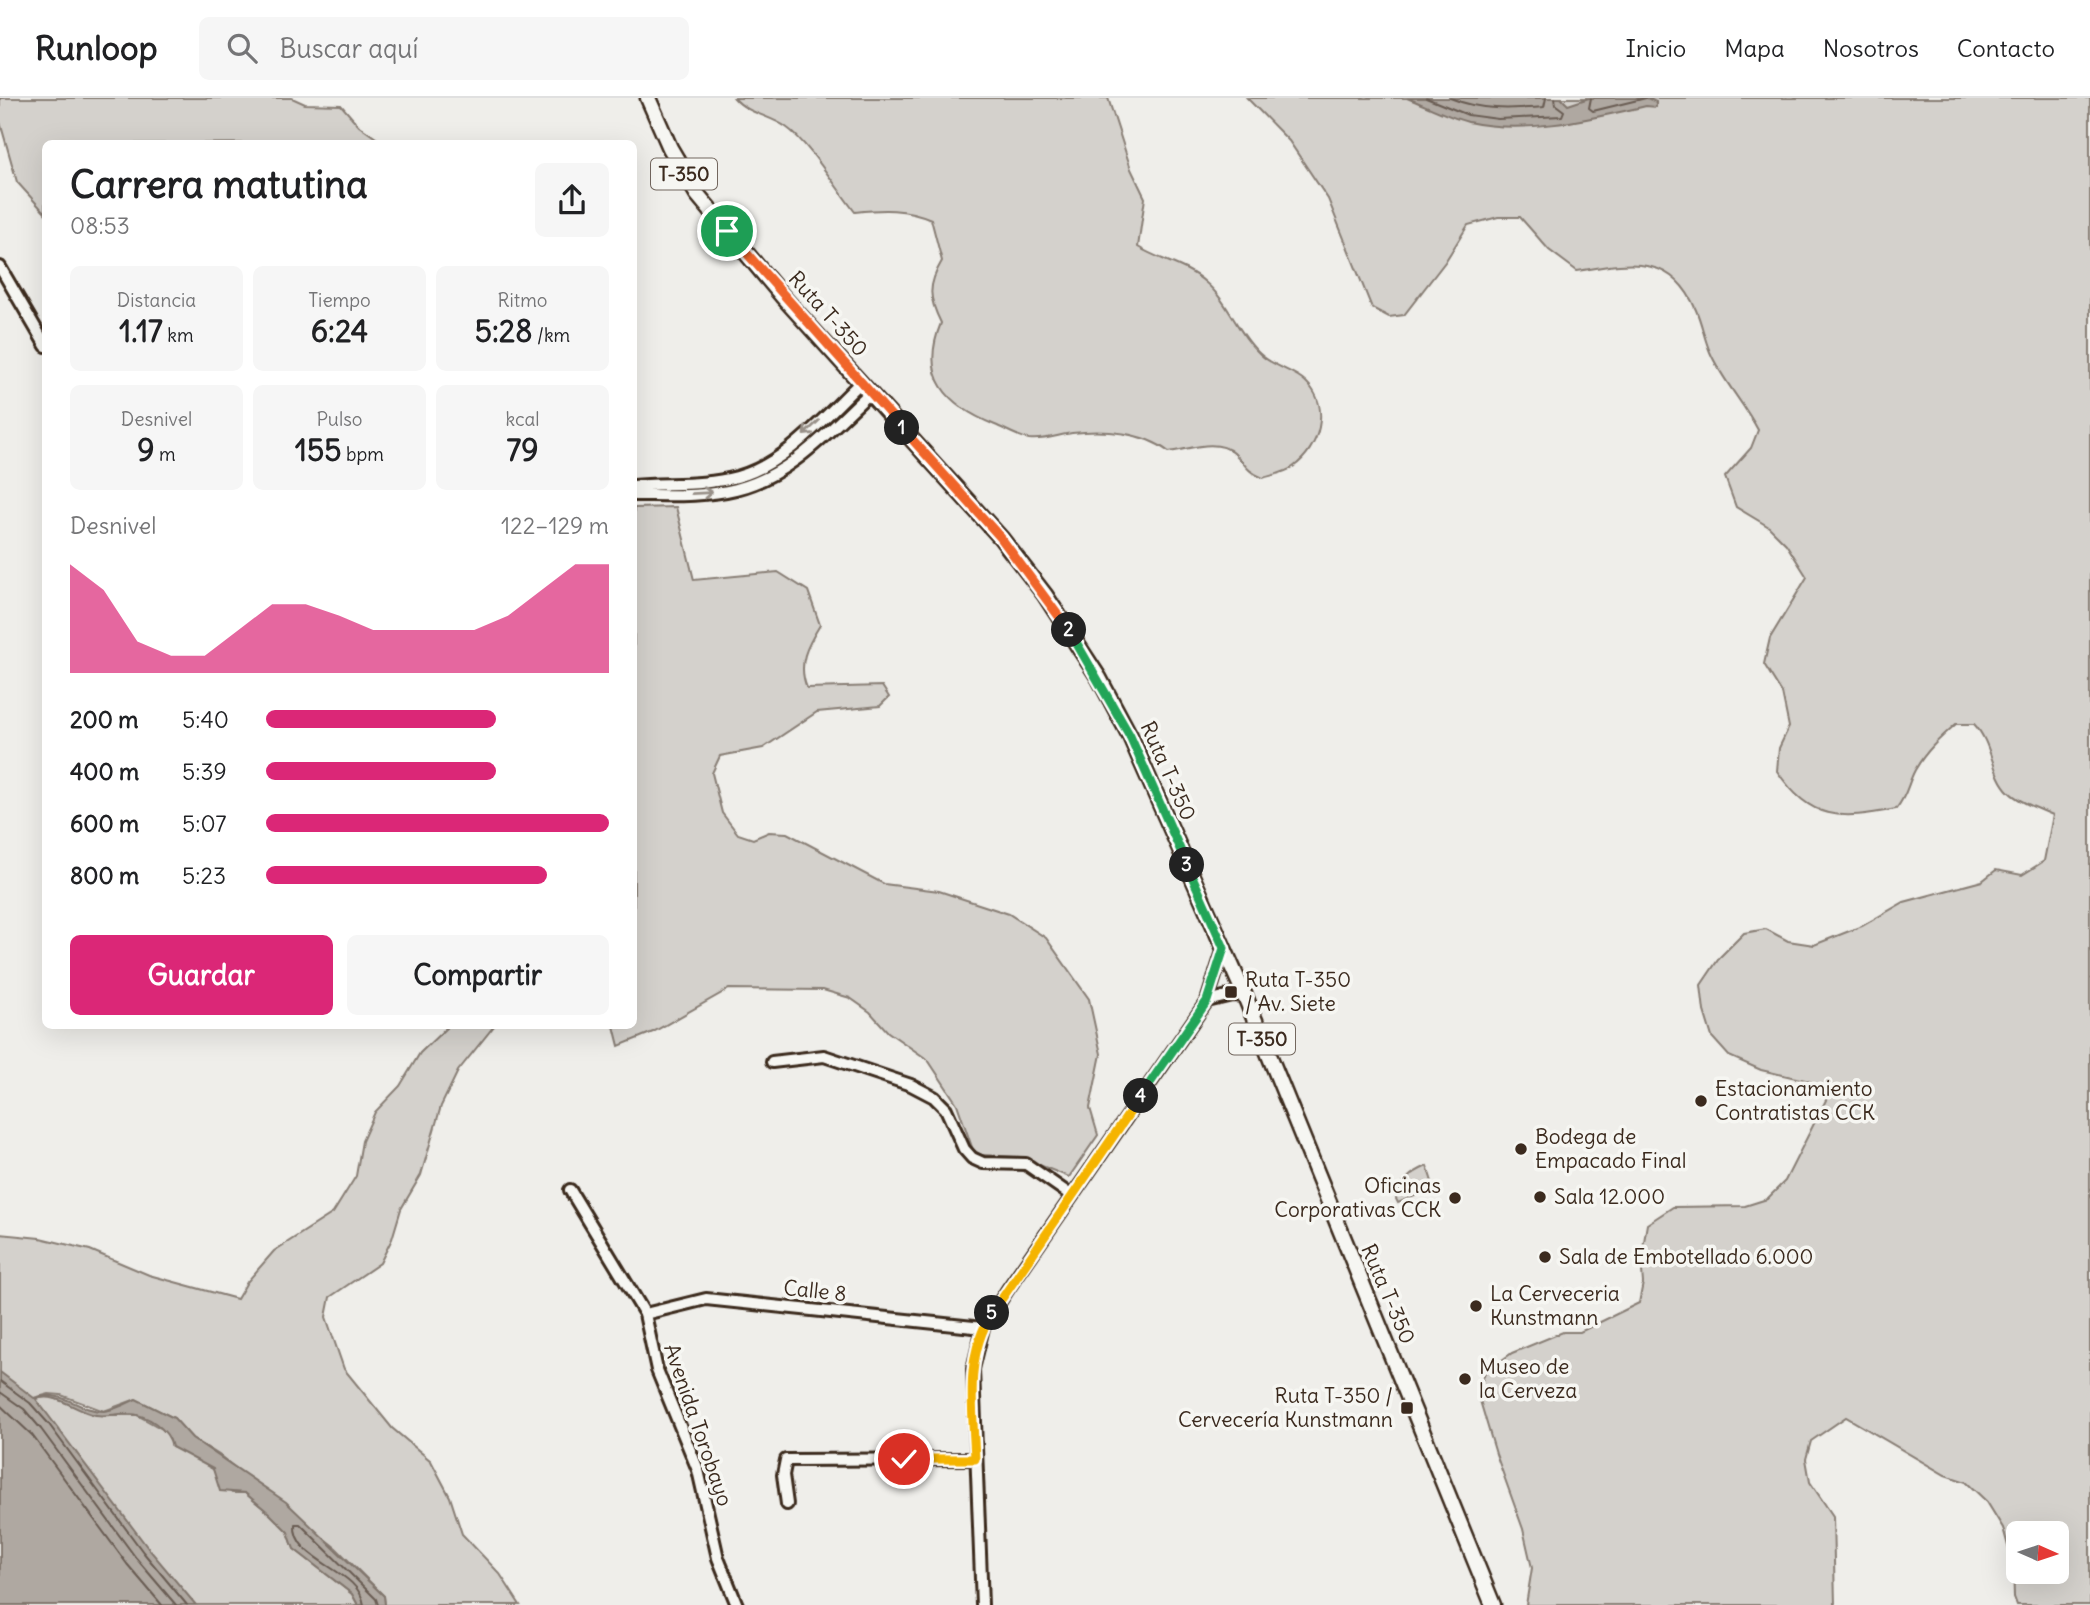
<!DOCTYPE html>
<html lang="es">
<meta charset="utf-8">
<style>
:root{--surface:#fff;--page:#f6f6f6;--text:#202124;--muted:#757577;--line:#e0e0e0;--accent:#db2777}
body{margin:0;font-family:Delius,sans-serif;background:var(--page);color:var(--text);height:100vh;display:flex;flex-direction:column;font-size:26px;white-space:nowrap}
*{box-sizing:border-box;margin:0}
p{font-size:23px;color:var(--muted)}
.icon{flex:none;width:38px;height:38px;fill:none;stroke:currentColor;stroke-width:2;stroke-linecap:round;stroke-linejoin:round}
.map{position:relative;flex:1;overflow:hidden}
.details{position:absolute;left:42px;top:42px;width:595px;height:889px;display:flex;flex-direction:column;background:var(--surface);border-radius:10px;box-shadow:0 7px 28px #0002}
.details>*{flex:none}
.needle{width:46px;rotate:93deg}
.buttons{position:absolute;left:2006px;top:1423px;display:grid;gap:14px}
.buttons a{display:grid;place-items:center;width:63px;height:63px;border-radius:10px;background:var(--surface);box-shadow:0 7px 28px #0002;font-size:35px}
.pin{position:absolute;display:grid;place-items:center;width:60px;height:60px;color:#fff;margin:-30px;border:4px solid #fff;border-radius:50%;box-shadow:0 2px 7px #0007}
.km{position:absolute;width:35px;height:35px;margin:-18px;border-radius:50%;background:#222;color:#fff;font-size:19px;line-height:35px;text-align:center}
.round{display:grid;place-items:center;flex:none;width:74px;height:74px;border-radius:10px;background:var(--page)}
.overview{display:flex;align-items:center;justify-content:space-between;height:119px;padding:0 28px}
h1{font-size:38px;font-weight:700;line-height:52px}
.stats{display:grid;grid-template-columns:repeat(3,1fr);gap:10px;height:119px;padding:7px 28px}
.stats div{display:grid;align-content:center;border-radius:10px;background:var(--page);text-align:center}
.stats b{font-size:30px;font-weight:700}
.stats small{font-size:19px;font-weight:400}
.stats p{font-size:19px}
.chart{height:196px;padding:14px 28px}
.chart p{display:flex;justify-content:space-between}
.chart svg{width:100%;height:126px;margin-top:7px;fill:var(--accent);opacity:.7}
.cta{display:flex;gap:14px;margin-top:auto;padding:14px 28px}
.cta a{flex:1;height:80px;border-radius:10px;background:var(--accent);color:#fff;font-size:28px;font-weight:700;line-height:80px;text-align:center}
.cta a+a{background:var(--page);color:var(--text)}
ul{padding:0 28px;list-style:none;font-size:23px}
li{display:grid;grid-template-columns:112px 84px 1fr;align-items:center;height:52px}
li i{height:18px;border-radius:9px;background:var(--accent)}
header{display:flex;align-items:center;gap:42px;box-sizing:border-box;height:98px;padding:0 35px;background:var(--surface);border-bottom:2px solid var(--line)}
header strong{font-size:33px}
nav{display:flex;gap:38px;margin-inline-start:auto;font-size:24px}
.search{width:490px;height:63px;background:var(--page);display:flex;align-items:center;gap:18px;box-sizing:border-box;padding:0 24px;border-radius:10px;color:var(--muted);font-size:26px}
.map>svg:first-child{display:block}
.green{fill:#d4d1cc;stroke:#887e75;stroke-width:2;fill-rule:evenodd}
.water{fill:#afa8a1;stroke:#81766d;stroke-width:2}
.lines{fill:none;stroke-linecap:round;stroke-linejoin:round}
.shore{stroke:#695c52;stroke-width:2}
.minor-casing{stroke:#3b2a1e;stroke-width:16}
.major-casing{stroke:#3b2a1e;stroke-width:19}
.minor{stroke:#f6f6f2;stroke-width:10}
.major{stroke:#f6f6f2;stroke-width:14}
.oneway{stroke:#989088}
.split-1-casing{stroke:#fff;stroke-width:14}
.split-2-casing{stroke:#fff;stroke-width:14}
.split-3-casing{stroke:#fff;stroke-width:14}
.split-4-casing{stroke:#fff;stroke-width:14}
.split-5-casing{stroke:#fff;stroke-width:14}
.split-6-casing{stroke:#fff;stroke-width:14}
.split-1{stroke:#f0652b;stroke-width:9}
.split-2{stroke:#f0652b;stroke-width:9}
.split-3{stroke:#22a559;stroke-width:9}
.split-4{stroke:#22a559;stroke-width:9}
.split-5{stroke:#f5b400;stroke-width:9}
.split-6{stroke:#f5b400;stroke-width:9}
.poi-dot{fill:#3b2a1e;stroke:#f6f6f2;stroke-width:2.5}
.labels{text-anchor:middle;stroke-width:7;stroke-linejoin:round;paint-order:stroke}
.shield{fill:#f6f6f2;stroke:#73675e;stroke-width:2}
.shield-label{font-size:19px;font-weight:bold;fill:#3b2a1e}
.street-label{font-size:21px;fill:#3b2a1e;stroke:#f6f6f2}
.poi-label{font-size:21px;fill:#3b2a1e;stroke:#f6f6f2;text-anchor:start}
</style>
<header>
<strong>Runloop</strong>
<div class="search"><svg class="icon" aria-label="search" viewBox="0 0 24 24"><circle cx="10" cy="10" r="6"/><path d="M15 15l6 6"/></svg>Buscar aquí</div>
<nav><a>Inicio</a><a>Mapa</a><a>Nosotros</a><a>Contacto</a></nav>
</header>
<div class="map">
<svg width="2090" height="1507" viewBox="0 0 2090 1507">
<rect width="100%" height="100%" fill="#efeeea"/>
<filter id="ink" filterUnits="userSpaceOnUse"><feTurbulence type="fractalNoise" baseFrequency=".0143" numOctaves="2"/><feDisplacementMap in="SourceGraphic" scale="14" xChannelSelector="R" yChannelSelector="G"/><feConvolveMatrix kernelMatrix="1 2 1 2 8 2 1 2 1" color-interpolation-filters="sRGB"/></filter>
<g filter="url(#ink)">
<g class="green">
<path d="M0,0H292L305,6L341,7L359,28L383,45L46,46L45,115L17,84L0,24Z"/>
<path d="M734,0H1108L1131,71L1145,100L1138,149C1159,162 1186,167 1205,184C1229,204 1237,235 1260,256C1273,269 1294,272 1306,284C1332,309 1319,351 1293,369C1285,375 1272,377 1263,380C1243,371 1247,367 1234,355C1217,340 1190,351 1169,354C1144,334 1104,331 1072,335C1058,337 1044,343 1029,341C1018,339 1005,331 995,327C946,307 919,279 941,225C929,201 927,188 942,163L931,121C905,110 883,111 855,114C837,91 808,44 786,29C769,17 748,16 734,0Z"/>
<path d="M1247,0H2090V1507H2017L2014,1499L2013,1466L2003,1430L1987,1404L1966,1384L1945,1377L1846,1319L1811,1343L1806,1361L1810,1384L1833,1418L1835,1507H1526L1532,1470L1523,1431L1496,1356L1478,1296L1485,1274L1512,1255L1563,1234H1580L1639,1205L1643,1185L1641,1161L1647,1126L1673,1109L1745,1108L1767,1101L1785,1083L1827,1000L1809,983L1761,972L1729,958L1712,939L1704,913L1701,887L1720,859L1744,835L1766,831L1788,843L1814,847L1862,828L1904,804L1982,783L1996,772L2022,777L2044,763L2053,717C2040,711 2020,705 2009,694C1991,676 1993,646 1974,626H1956C1940,640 1925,654 1915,672C1907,687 1908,696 1896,711C1839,722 1811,723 1777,673L1779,650L1789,629L1782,595L1764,566L1770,540L1807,479L1786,446L1769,429L1736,409L1725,379L1751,350L1758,332C1744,305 1722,282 1710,254C1704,240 1702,226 1696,212C1672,154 1627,165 1577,173L1549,152L1520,119H1498L1468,127L1445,164L1404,217L1389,219L1372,210L1328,101L1289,43ZM2018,1435H2056V1474H2018Z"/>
<path d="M676,409L694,482L778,474L808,493L820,527C807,548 797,566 807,590L882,588L889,599L880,608L817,614L763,650L720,658L712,675L722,715L738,736L753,741L769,734L787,735L884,786L939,793L1009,816L1046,840L1089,901L1101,956L1090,1010L1098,1037L1069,1079L1020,1059L982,1057L973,1052L957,1006L928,962L888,934L870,914L850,900L823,892L729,891L653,934L619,948L614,928H634V410Z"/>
<path d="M448,928H494L458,973L441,1008L421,1077L401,1111L392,1141L380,1165L330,1199L326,1219L344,1271L392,1330L431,1363L450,1399L462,1436L500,1476L520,1507H385L384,1498L336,1450L219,1357L192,1340L174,1320L136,1301L104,1313L61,1297L49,1296L27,1302L0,1296V1136L40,1140L90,1152L149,1177L237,1201L247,1184L274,1153L333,1115L356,1078L362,1043L375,1014L400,988L420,955Z"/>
<path d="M1427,1068L1434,1090L1398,1105L1396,1101C1402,1082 1409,1076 1427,1068Z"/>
<path d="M49,1298L96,1317H137L162,1331L170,1339L172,1349L198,1360L213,1371L220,1385L232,1395H245L269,1415L288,1434L294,1451L352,1496L358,1507H159L27,1303Z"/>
</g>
<g class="water">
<path d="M1407,0H1561L1568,7L1589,0H1647L1656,4V9L1646,8C1589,21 1526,37 1468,24C1448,19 1427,8 1407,0Z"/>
<path d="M0,1274L34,1300C66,1291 76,1313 104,1313C115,1312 126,1306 136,1301L174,1320L192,1340L286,1404L384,1498L385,1507H358L352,1496L294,1451L288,1434L269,1415L245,1395L220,1393L213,1371L172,1349C169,1331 147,1316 128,1316C117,1315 107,1319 96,1317C74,1313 58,1294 36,1301L148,1450L196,1507H0Z"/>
</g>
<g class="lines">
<g class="shore">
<path d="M1426,0L1468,17L1498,21L1562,18L1564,13L1556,7L1555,0"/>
<path d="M1450,0C1482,13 1510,11 1544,9L1546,0"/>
<path d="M1591,0L1589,10L1593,13L1646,0"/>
<path d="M0,1283L30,1305L48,1325L143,1454L187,1507"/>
<path d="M0,1294L24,1311L41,1331L136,1460L176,1507"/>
<path d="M0,1307L32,1337L127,1466L162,1507"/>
<path d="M364,1507C359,1470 292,1464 295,1426H300L376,1501L378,1507"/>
</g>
<g class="minor-casing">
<g id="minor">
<path d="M0,169L46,248"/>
<path d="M634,388C667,385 704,388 737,379C786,366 826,317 861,284"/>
<path d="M634,397C667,397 704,399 736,391C792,377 830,331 871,294"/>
<path d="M1207,903L1232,897L1245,898"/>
<path d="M772,964L824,958L911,987L934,999L946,1011L964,1051L972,1060L983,1065L1026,1066L1072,1098"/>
<path d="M570,1092L645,1216L657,1272L698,1372L718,1460L737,1507"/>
<path d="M645,1216L706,1201L983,1230"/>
<path d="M787,1406L783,1377L786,1362L975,1361"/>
<path d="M982,1507L973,1271L983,1230L1008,1191L1207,903L1224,850"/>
</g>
</g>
<g class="major-casing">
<path id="major" d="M648,0L670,50L697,96L783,199L1001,440L1045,497L1099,580L1130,638L1245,898L1493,1507"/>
</g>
<use href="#minor" class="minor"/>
<use href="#major" class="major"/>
</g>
<defs><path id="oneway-shaft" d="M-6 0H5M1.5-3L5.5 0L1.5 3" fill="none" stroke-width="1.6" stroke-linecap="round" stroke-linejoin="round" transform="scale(1.75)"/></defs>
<g class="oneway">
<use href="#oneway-shaft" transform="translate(811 330) rotate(137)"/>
<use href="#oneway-shaft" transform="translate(702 395) rotate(-3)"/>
</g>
</g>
<g class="lines" filter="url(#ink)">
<g class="split-1-casing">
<path id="split-1" d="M727,133L902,330"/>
</g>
<g class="split-2-casing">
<path id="split-2" d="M902,330L1001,440L1069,532"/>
</g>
<g class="split-3-casing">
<path id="split-3" d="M1069,532L1130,638L1187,767"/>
</g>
<g class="split-4-casing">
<path id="split-4" d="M1141,998L1207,903L1224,850L1187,767"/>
</g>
<g class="split-5-casing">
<path id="split-5" d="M992,1215L1141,998"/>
</g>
<g class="split-6-casing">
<path id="split-6" d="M904,1361H975C973,1311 964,1259 992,1215"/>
</g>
<use href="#split-1" class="split-1"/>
<use href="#split-2" class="split-2"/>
<use href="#split-3" class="split-3"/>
<use href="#split-4" class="split-4"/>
<use href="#split-5" class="split-5"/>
<use href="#split-6" class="split-6"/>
</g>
<g class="poi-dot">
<rect x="1224" y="887" width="14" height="14" rx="3.5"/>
<circle cx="1701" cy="1003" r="7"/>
<circle cx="1521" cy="1051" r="7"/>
<circle cx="1540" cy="1099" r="7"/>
<circle cx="1455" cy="1100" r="7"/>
<circle cx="1545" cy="1159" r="7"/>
<circle cx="1476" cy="1208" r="7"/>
<circle cx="1465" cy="1281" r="7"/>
<rect x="1400" y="1303" width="14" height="14" rx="3.5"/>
</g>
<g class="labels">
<g class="shield">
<rect x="651" y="60.5" width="66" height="31" rx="5"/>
<rect x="1229" y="925.5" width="66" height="31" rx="5"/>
</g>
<g class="shield-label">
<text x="684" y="83">T-350</text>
<text x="1262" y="948">T-350</text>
</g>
<g class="street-label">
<text transform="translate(828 216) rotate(48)" y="7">Ruta T-350</text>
<text transform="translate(1168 673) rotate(66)" y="7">Ruta T-350</text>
<text transform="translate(815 1193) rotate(6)" y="7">Calle 8</text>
<text transform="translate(1388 1196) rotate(67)" y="7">Ruta T-350</text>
<text transform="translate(698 1327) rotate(71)" y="7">Avenida Torobayo</text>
</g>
<g class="poi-label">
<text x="1245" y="889">Ruta T-350<tspan x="1245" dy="24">/ Av. Siete</tspan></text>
<text x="1715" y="998">Estacionamiento<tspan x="1715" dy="24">Contratistas CCK</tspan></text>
<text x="1535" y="1046">Bodega de<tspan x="1535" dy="24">Empacado Final</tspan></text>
<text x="1441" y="1095" text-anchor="end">Oficinas<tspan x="1441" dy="24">Corporativas CCK</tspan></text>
<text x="1554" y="1106">Sala 12.000</text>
<text x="1559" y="1166">Sala de Embotellado 6.000</text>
<text x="1490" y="1203">La Cerveceria<tspan x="1490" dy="24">Kunstmann</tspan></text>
<text x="1479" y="1276">Museo de<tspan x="1479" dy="24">la Cerveza</tspan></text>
<text x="1393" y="1305" text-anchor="end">Ruta T-350 /<tspan x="1393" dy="24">Cervecería Kunstmann</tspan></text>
</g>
</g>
</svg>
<div class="buttons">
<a><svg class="needle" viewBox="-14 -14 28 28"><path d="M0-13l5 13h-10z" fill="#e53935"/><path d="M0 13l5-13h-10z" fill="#757577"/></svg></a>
</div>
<div class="pin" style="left:727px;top:133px;background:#1e9e55"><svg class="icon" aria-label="arrive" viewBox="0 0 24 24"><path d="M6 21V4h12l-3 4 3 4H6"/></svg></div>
<div class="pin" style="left:904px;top:1361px;background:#d93025"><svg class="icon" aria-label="check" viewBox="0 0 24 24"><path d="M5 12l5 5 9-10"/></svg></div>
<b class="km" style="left:902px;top:330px">1</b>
<b class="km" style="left:1069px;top:532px">2</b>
<b class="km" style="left:1187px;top:767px">3</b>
<b class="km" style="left:1141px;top:998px">4</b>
<b class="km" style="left:992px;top:1215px">5</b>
<section class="details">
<div class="overview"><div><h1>Carrera matutina</h1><p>08:53</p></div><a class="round"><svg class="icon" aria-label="share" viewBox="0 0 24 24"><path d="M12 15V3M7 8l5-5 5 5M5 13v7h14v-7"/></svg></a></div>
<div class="stats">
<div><p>Distancia</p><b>1.17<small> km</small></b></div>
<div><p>Tiempo</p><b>6:24</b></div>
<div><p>Ritmo</p><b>5:28<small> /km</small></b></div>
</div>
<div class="stats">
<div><p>Desnivel</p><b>9<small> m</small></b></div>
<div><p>Pulso</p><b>155<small> bpm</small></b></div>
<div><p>kcal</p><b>79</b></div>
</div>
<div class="chart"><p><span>Desnivel</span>122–129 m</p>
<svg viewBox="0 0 160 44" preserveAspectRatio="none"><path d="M0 44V6L10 15L20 33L30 38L40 38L50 29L60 20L70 20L80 24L90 29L100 29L110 29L120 29L130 24L140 15L150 6L160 6V44z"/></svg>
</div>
<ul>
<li><b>200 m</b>5:40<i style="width:67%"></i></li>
<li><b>400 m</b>5:39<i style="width:67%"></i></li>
<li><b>600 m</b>5:07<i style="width:100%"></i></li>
<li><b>800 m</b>5:23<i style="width:82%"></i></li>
</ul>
<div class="cta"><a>Guardar</a><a>Compartir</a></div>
</section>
</div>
